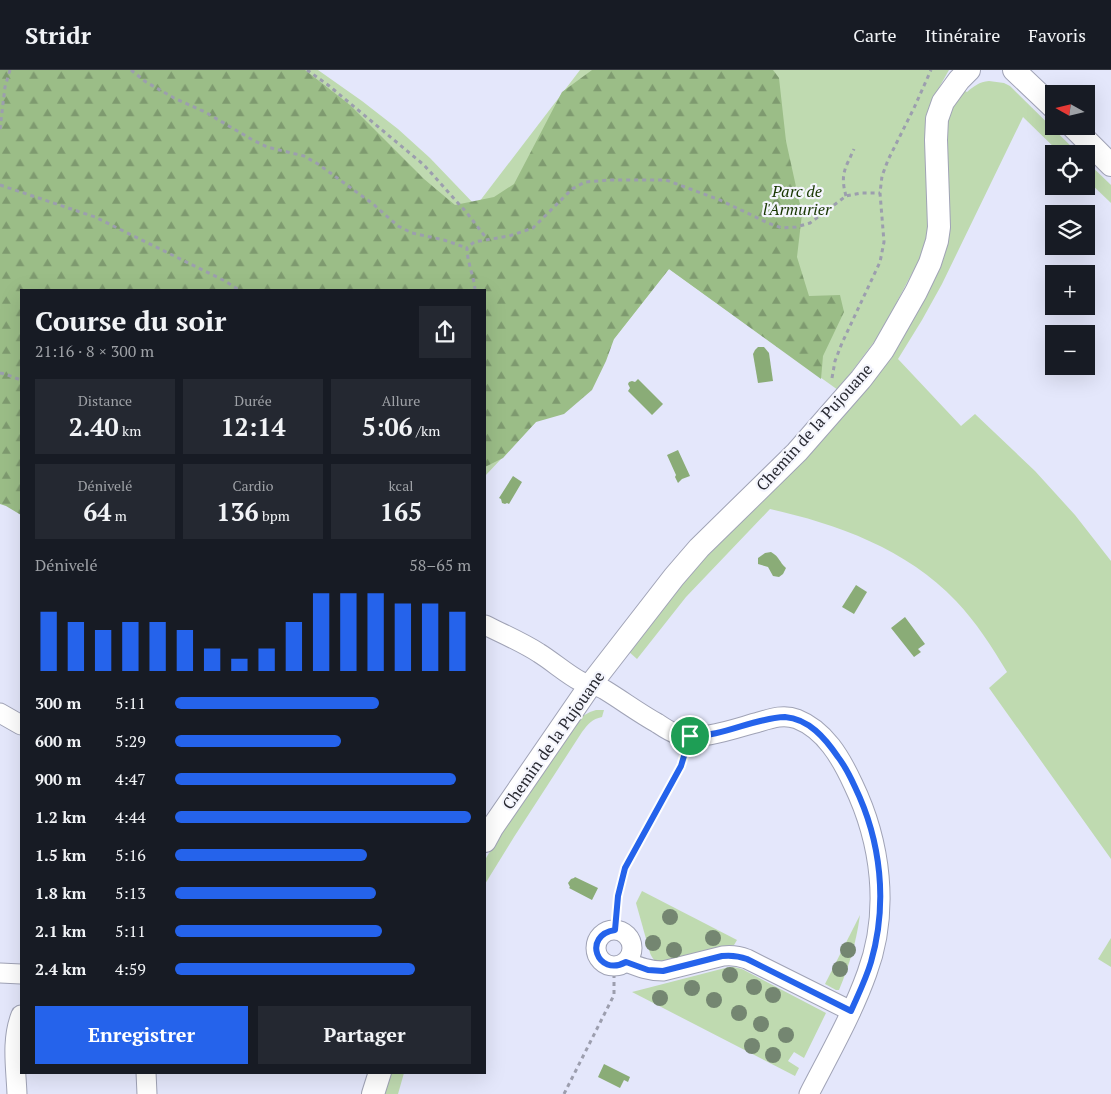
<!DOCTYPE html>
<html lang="fr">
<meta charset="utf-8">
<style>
:root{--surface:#171b24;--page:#242831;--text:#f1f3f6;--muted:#9ea1a6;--line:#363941;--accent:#2563eb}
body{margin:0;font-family:"PT Serif",serif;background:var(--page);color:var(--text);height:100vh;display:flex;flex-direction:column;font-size:19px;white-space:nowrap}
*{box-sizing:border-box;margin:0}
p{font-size:16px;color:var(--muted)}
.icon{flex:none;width:28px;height:28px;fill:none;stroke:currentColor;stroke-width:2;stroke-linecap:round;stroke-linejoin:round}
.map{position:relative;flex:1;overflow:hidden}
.panel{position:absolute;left:20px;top:219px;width:466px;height:785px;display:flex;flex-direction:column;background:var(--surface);border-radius:0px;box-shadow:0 5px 20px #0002}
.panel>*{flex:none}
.needle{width:32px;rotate:278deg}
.fabs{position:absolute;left:1045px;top:15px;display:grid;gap:10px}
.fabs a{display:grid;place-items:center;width:50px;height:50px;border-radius:0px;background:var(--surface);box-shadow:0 5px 20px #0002;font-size:25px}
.pin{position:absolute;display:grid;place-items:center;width:42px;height:42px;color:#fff;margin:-21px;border:2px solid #fff;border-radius:50%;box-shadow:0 1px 5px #0007}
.round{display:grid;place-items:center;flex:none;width:52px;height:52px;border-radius:0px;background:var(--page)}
.headline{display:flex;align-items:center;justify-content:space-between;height:85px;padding:0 15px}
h1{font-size:28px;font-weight:800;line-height:38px}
.stats{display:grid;grid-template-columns:repeat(3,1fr);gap:8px;height:85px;padding:5px 15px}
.stats div{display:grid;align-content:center;border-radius:0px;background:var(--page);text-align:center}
.stats b{font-size:25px;font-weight:800}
.stats small{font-size:14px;font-weight:400}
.stats p{font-size:14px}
.chart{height:140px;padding:10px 15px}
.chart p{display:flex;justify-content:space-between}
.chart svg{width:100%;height:90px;margin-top:5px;stroke:var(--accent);stroke-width:6}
.button{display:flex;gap:10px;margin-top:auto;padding:10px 15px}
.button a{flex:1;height:58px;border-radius:0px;background:var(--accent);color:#fff;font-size:20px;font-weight:800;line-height:58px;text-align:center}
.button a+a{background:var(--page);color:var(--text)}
ul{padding:0 15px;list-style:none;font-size:16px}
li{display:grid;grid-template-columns:80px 60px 1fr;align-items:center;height:38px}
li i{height:12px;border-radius:6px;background:var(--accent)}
header{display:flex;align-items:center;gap:30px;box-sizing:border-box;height:70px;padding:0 25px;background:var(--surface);border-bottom:1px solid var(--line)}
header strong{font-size:24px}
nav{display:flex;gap:28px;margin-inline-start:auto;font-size:18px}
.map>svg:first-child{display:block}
.green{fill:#bfdab0}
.forest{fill:url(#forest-firs)}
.water{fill:#8aac77}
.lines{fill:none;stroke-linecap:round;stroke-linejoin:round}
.minor-casing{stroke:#a0a3b6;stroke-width:21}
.tertiary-casing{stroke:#a0a3b6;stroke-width:24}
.path{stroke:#9c9eae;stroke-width:3;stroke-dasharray:4 4;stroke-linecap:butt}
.minor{stroke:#fff;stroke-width:19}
.tertiary{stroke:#fff;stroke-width:22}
.tree{fill:#748671}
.route-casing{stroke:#fff;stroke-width:10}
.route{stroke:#2563eb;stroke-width:6}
.labels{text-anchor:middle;stroke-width:4.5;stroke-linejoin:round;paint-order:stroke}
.park-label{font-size:16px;font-style:italic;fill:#183700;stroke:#f4f5fd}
.street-label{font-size:16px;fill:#282931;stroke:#f4f5fd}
</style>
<header>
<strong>Stridr</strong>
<nav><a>Carte</a><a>Itinéraire</a><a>Favoris</a></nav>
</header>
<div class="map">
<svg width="1111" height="1024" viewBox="0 0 1111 1024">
<defs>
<pattern id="forest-firs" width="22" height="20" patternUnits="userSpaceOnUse" patternTransform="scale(1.25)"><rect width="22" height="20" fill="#9bbd87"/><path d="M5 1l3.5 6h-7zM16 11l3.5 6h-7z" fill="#7e9a6f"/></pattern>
</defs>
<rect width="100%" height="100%" fill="#e4e7fb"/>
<g class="green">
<path d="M0,0H318L362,31L398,59L430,88L476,136L580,0H949L936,23L926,45L925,65L928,133V164L921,186L880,264L838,320L669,199L614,269L485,406V220H21L0,407Z"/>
<path d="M989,11L1004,13L1010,16L1079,84H1061L1023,47L942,214L922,250L898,289L961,356L975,344L1035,401L1075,445L1111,491V789L989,618L1007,602C992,577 976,552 956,531C907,479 837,454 770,439L686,527L637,589L628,581L651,548L704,488L792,402L948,168L945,63L947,47L963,20L967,22C974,16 979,12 989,11Z"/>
<path d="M1086,91L1111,115V133L1086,109Z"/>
<path d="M596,640H604L602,647C592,649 588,654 582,662L514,767L485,814V790L494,774L579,648L590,642Z"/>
<path d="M642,821L737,870L734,875L664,893C656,893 653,890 650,883L636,833Z"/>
<path d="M860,845C856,873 850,893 839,920H836L825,914Z"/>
<path d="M1111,868V897L1098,889Z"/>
<path d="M729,897H734L742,899L826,943L804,988L794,982L788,991L799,998L795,1006L632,922Z"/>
<path d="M390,1003H404L398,1024H384Z"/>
</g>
<path class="forest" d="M0,0H305L350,35L424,109L455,135L494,127L514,114L562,22L592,0H773L779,8L786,71L802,144L797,187L809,226L840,225L844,242L823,286L821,309L669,199L614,269L606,291L592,320L564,344L536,352L503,388L485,397V220H21V445L6,436L0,434Z"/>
<g class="water">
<path d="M758,277H764L769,283L773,311L758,313L753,284L755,280Z"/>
<path d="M638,309L663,334L652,345L628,321L630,318L628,314L629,312L632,311L635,312Z"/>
<path d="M678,380L690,406L682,409L678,413L675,407L676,405L667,385Z"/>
<path d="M513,406L522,412L509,434L507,433L505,434L502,433L501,429L499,428Z"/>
<path d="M771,482C780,487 779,492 786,498L783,504L779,507L773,506L768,497L758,494V488L765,483Z"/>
<path d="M856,515L867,522L854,544L842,537Z"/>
<path d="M905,547L925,574L918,579L921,582L914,587L891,558Z"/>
<path d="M575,807L598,818L592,830L569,818L570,817L568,813L571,809L574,808Z"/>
<path d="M604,994L630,1007L628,1012L624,1010L620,1018L598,1007Z"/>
</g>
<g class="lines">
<g class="minor-casing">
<g id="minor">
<path d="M485,555C503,564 522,572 539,583C552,591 568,605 580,611C588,615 598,615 605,620C623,631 639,643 657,653C663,657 670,662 677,664C700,672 736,658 759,652C772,648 784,644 797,649C825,660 841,688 853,714C881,772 890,841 867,903C852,945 829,985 809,1024"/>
<path d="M0,643L21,655"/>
<circle cx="614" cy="878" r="18"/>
<path d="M626,892C639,897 649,901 663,901L723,886C731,885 739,886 747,889L851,941"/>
<path d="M0,903L21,904"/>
<path d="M146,1002L147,1024"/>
<path d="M17,1024C16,998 11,970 21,945"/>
</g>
</g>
<g class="tertiary-casing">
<g id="tertiary">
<path d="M1014,0L1054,38"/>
<path d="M1072,56L1111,95"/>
<path d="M485,771L492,758L591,614L674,507L699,478L797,382L861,309L883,280L916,222L930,193L937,171L939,157L936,70L937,49L943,32L959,10L969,0"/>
<path d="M373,1024L380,1002"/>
</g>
</g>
<g class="path">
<path d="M131,0L146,12L174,28L205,42L251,69L267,77L304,86L318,94L373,134L398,156L412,163L444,170L467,178"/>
<path d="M307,0L328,15L424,95L467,143L487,169"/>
<path d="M0,59L5,17L10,0"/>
<path d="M0,115L95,147L225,211L239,220"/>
<path d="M846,126C840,104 845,99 854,79"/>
<path d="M475,220C474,206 467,192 467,178L474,172L509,166L533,158L572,119L585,112L610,110H666L720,130L768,153L782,158L796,157L810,153L846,126L861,123H880"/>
<path d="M0,303L5,304L21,310"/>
<path d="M832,308L835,291L842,273L880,192L884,172L880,123L882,106L888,90L914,38L931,0"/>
<path d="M615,860L618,826L625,798L681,696L686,684"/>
<path d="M564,1024L614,925V906"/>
</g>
<use href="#minor" class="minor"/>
<use href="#tertiary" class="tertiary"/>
</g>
<g class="tree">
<circle cx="670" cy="847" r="8"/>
<circle cx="713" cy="868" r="8"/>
<circle cx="653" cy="873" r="8"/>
<circle cx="674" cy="880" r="8"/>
<circle cx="848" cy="880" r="8"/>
<circle cx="840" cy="899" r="8"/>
<circle cx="730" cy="905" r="8"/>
<circle cx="754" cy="917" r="8"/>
<circle cx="692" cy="918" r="8"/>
<circle cx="773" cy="925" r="8"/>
<circle cx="660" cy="928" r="8"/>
<circle cx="714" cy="930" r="8"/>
<circle cx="739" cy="943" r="8"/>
<circle cx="761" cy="954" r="8"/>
<circle cx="786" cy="965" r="8"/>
<circle cx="752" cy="976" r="8"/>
<circle cx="773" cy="985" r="8"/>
</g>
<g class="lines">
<g class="route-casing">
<path id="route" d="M785,647C809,649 825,668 838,687C845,696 850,706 855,717C881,771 888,833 871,892C866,909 858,925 851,941L747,889C739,886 731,885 722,886L663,901L648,900L626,892C597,908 582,865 615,860L618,826L625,798L681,696L690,666C723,667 753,648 785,647Z"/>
</g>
<use href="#route" class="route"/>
</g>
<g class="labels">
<g class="park-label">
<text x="797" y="127">Parc de<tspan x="797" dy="18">l'Armurier</tspan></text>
</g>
<g class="street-label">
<text transform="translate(814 357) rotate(-48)" y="6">Chemin de la Pujouane</text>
<text transform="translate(553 670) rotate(-55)" y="6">Chemin de la Pujouane</text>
</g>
</g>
</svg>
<div class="fabs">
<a><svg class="needle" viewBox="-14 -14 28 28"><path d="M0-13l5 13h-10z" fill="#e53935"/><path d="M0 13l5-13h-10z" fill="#9ea1a6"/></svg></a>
<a><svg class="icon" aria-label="locate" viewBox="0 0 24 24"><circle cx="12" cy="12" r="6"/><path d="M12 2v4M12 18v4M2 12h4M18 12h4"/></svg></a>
<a><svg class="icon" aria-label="layers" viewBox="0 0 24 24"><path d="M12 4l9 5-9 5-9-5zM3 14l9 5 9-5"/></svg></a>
<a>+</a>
<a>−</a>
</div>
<div class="pin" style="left:690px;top:666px;background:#1e9e55"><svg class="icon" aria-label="arrive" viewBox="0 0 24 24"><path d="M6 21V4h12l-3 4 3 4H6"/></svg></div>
<section class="panel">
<div class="headline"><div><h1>Course du soir</h1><p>21:16 · 8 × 300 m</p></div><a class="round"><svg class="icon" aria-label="share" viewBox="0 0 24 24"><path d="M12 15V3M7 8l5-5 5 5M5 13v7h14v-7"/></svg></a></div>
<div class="stats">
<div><p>Distance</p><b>2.40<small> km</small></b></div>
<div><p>Durée</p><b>12:14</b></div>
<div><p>Allure</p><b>5:06<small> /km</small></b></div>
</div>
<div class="stats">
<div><p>Dénivelé</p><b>64<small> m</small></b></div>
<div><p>Cardio</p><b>136<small> bpm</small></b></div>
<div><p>kcal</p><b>165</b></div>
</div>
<div class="chart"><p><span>Dénivelé</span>58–65 m</p>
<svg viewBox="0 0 160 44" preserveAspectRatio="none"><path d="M5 44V15M15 44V20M25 44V24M35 44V20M45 44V20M55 44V24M65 44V33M75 44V38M85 44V33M95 44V20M105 44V6M115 44V6M125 44V6M135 44V11M145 44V11M155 44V15"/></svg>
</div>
<ul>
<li><b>300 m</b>5:11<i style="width:69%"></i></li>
<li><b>600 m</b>5:29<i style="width:56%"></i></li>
<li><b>900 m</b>4:47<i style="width:95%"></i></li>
<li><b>1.2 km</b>4:44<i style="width:100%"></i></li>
<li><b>1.5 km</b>5:16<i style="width:65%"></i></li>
<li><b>1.8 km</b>5:13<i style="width:68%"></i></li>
<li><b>2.1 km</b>5:11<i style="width:70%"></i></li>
<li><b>2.4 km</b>4:59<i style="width:81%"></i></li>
</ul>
<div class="button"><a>Enregistrer</a><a>Partager</a></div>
</section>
</div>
